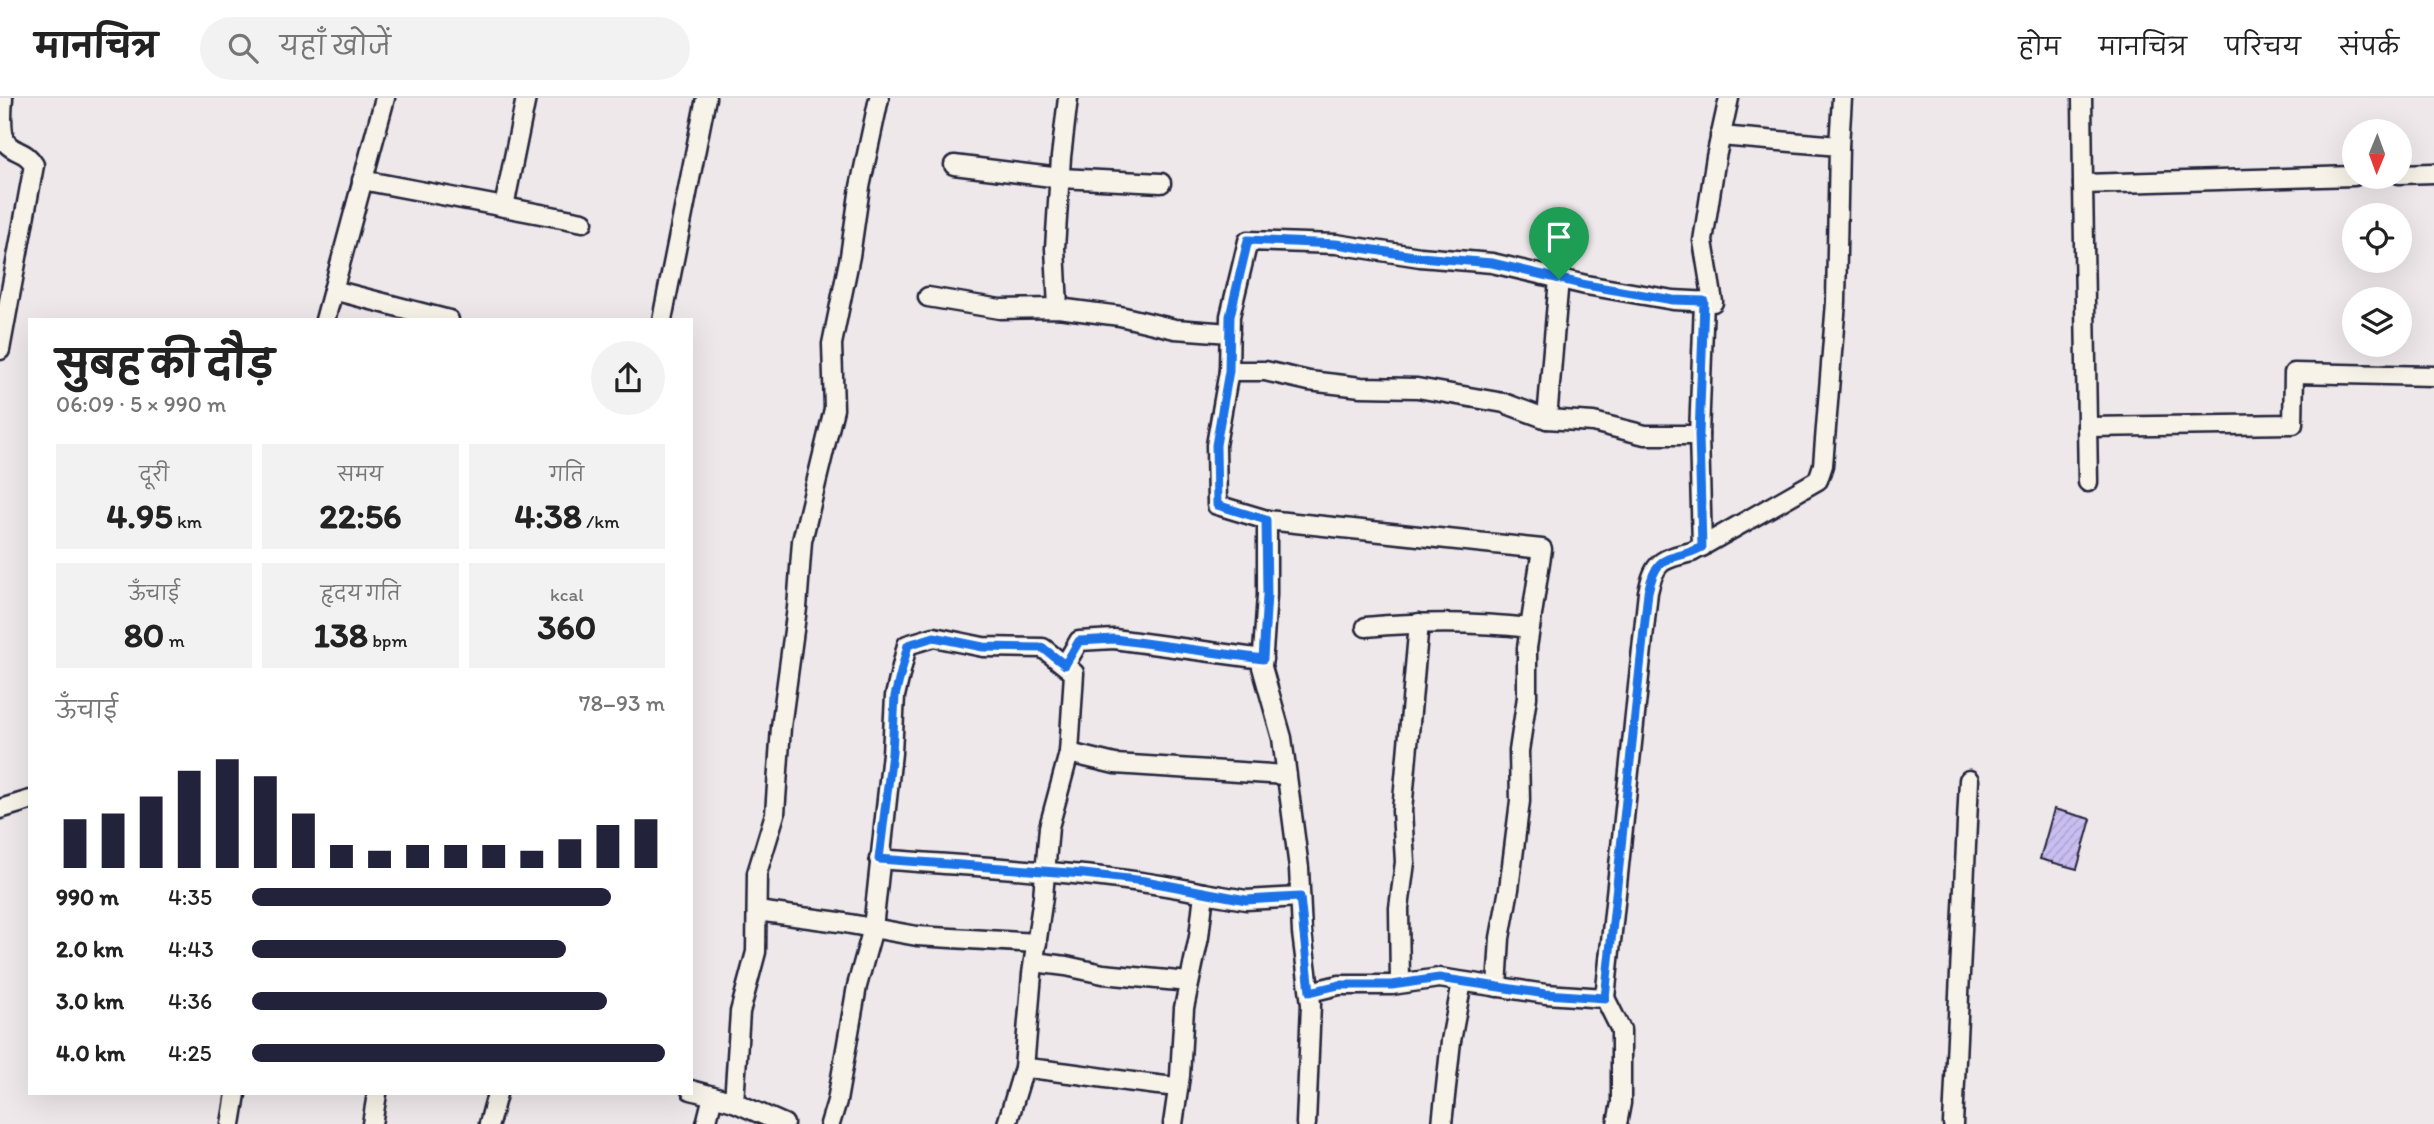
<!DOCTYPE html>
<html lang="hi">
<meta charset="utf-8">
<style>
:root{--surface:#fff;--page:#f2f2f2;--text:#222;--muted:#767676;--line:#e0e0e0;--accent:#22223b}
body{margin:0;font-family:Itim,"Playpen Sans Deva",sans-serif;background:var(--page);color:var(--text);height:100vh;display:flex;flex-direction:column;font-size:26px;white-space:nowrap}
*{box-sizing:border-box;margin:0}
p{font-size:23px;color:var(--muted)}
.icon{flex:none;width:38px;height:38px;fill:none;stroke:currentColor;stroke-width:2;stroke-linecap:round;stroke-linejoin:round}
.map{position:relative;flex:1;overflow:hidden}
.sheet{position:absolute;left:28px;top:220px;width:665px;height:777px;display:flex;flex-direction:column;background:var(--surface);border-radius:0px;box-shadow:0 7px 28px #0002}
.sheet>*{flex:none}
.needle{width:46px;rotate:181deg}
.fabs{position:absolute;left:2342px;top:21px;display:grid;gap:14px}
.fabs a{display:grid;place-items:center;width:70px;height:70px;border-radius:50%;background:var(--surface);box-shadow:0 7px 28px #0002;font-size:35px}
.pin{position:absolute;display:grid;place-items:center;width:60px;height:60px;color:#fff;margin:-72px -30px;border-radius:50% 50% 50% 0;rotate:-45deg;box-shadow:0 0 7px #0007}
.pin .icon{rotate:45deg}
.round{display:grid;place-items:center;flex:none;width:74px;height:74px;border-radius:37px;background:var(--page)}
.summary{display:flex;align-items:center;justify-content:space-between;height:119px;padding:0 28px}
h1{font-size:38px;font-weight:700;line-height:52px}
.figures{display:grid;grid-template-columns:repeat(3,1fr);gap:10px;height:119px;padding:7px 28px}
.figures div{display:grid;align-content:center;border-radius:0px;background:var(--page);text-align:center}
.figures b{font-size:35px;font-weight:700}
.figures small{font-size:19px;font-weight:400}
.figures p{font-size:19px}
.chart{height:196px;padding:14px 28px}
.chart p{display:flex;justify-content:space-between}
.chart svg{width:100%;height:126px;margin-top:7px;stroke:var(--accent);stroke-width:6}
ul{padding:0 28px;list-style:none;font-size:23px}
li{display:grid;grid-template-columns:112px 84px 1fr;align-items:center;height:52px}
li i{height:18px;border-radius:9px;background:var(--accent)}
header{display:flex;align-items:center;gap:42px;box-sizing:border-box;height:98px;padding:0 35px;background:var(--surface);border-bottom:2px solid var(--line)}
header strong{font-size:33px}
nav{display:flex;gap:38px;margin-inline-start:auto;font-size:24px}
.search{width:490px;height:63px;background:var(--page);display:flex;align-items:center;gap:18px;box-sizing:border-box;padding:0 24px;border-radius:38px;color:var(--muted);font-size:26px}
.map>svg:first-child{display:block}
.building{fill:url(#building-hatch);stroke:#22223b;stroke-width:2}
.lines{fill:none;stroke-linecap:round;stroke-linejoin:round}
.minor-casing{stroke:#22223b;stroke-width:23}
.minor{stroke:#f7f3e8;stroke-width:18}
.route-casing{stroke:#fff;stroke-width:14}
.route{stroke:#1a73e8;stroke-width:9}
</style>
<header>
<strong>मानचित्र</strong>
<div class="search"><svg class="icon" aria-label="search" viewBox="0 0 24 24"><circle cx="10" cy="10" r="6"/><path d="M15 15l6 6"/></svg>यहाँ खोजें</div>
<nav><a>होम</a><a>मानचित्र</a><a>परिचय</a><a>संपर्क</a></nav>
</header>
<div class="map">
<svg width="2434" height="1026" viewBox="0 0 2434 1026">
<defs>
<pattern id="building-hatch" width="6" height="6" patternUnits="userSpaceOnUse" patternTransform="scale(1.75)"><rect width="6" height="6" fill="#c9bef0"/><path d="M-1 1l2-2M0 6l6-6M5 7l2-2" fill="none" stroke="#aca3cf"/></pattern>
</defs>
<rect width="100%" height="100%" fill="#eee8ea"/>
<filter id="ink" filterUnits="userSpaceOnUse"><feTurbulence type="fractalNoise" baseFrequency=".0143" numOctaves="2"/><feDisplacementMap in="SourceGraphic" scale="14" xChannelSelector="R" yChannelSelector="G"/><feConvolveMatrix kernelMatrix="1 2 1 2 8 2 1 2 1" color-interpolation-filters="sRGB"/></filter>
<g filter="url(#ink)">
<path class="building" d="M2054,711L2091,721L2077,771L2040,761Z"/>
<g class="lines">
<g class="minor-casing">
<g id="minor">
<path d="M2082,0L2083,86"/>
<path d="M1839,48L1842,0"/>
<path d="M954,67L1060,80L1161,85"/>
<path d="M2399,76L2434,75"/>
<path d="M362,82L583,124"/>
<path d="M504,109L526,0"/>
<path d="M333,192L449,222"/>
<path d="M928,199L1000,211L1058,210L1120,218L1175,231L1230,235"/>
<path d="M1058,210L1055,150L1061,59L1068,0"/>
<path d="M325,222L385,0"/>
<path d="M662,222L706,0"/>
<path d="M0,252L34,67C25,52 17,56 7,46C0,36 2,13 3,0"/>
<path d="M1229,273H1265L1309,283L1361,289L1417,290L1504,305L1547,321L1593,324L1645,337H1699"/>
<path d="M1547,321L1559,181"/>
<path d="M2087,329L2293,326L2294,275L2434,278"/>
<path d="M2088,384L2083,86L2354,78"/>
<path d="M1267,422L1542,451L1527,550V599L1519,653L1520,703L1509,791L1500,840L1497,889"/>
<path d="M1702,449L1699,337L1704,203"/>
<path d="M1366,529C1421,524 1476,524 1530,530"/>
<path d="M1065,567L1079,543L1114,541L1263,561"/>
<path d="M1069,655L1115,666L1286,677"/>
<path d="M0,711L30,702"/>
<path d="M879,761C988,770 1097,773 1204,795L1199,839L1184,910L1180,978L1173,1026"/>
<path d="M1204,795L1246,802L1300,799"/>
<path d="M757,813L839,824L917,838L1037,845"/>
<path d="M1034,864L1066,868L1103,876L1189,884"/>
<path d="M1400,885L1399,810L1405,764L1402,713L1419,525"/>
<path d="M1310,894L1339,887H1392L1439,880L1546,896L1605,900L1621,932V1005L1617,1026"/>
<path d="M1605,900L1648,494C1655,463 1661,461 1692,454L1818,382L1823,367L1836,204L1839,48L1720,38"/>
<path d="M1024,970C1076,974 1127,985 1178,989"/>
<path d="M691,992L713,998"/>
<path d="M734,1004L784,1026"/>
<path d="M231,1026L236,996"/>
<path d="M372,1026L377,996"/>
<path d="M489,1026L497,996"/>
<path d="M706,1026L713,998L734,1004L740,914L756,854L757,775L775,716L781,629L797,510L802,443L834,311L832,246L850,158L860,89L879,0"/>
<path d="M830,1026L837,1003L857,888L873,830L892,655L895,598L907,547L934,539L983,549L1043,550L1074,575L1069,655L1049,729L1043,799L1032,876L1024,970L1007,1026"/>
<path d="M1306,1026L1311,906L1302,835L1299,770L1282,640L1262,569L1267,497V422L1217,407L1216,347L1229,273L1230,218L1248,143L1336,146L1420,159L1492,165L1586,187L1673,202L1713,204L1703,143L1716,59L1729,0"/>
<path d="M1442,1026L1451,943L1462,884"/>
<path d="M1953,1026L1969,682"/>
</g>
</g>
<use href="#minor" class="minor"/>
</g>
</g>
<g class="lines" filter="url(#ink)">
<g class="route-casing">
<path id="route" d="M1248,142L1336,146L1420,159L1492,165L1586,187L1673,202L1704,203L1699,337L1702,449C1670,466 1658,450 1648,494L1605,900L1546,896L1439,880L1392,887H1339L1310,894L1300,799L1246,802L1145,783L1084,776L879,761L892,655L895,598L908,547L934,539L983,549L1043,550L1065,567L1079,543L1114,541L1263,561L1267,497L1266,422L1217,407L1216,347L1229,273L1230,218Z"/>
</g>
<use href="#route" class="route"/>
</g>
</svg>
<div class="fabs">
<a><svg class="needle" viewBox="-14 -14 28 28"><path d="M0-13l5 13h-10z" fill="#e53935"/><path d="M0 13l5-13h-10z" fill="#767676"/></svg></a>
<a><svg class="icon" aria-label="locate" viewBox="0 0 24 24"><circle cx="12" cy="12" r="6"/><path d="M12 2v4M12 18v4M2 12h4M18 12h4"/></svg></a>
<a><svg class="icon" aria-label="layers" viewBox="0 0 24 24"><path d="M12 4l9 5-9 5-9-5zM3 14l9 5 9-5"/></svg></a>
</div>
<div class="pin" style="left:1559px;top:181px;background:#1e9e55"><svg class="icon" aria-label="arrive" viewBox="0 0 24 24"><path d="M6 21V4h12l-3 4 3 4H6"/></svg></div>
<section class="sheet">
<div class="summary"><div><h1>सुबह की दौड़</h1><p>06:09 · 5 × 990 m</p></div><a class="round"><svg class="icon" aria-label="share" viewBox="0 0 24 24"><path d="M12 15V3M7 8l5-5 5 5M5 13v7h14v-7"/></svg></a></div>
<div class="figures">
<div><p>दूरी</p><b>4.95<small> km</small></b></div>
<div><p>समय</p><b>22:56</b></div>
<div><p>गति</p><b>4:38<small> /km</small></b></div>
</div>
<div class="figures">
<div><p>ऊँचाई</p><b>80<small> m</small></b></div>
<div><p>हृदय गति</p><b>138<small> bpm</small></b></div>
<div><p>kcal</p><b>360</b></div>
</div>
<div class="chart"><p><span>ऊँचाई</span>78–93 m</p>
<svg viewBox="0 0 160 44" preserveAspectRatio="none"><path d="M5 44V27M15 44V25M25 44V19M35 44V10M45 44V6M55 44V12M65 44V25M75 44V36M85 44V38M95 44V36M105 44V36M115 44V36M125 44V38M135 44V34M145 44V29M155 44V27"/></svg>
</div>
<ul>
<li><b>990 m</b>4:35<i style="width:87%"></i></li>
<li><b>2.0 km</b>4:43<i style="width:76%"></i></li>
<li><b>3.0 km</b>4:36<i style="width:86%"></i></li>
<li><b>4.0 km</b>4:25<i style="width:100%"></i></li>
</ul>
</section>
</div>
